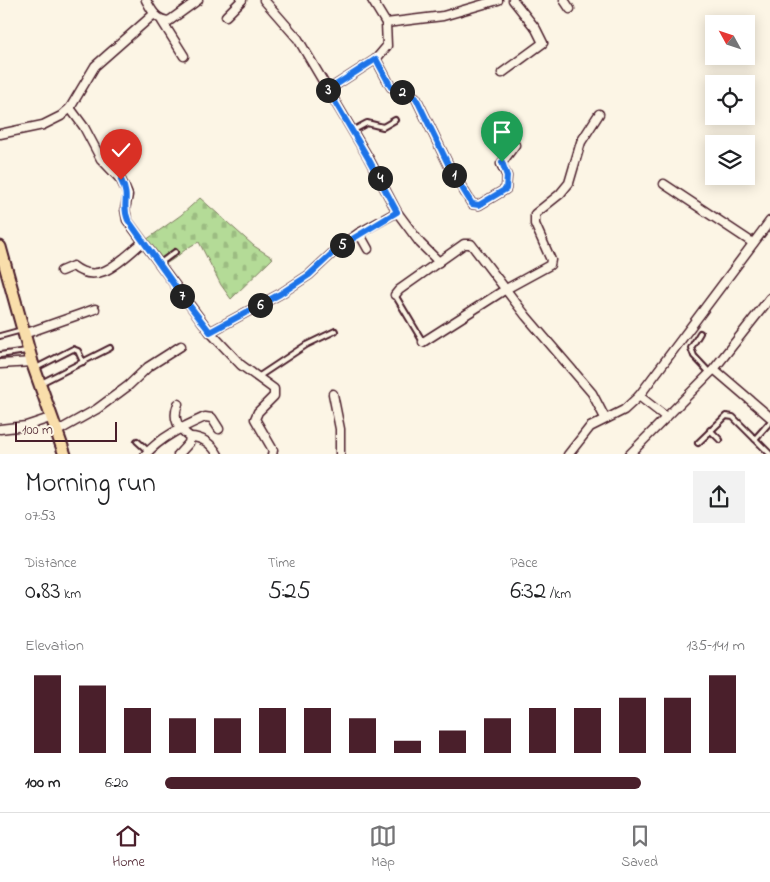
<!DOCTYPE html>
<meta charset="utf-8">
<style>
:root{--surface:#fff;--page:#f2f2f2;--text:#202124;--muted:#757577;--line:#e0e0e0;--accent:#4a1f2b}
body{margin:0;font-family:"Indie Flower",sans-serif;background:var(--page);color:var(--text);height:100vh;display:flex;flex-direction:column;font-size:19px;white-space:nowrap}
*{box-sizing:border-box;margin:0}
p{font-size:16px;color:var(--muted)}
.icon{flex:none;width:28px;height:28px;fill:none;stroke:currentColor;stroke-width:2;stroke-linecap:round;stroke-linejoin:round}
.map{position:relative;height:454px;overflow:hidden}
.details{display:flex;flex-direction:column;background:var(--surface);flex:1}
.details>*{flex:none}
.needle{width:32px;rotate:310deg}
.buttons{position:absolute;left:705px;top:15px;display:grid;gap:10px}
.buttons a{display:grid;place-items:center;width:50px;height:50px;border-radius:0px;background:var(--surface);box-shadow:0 2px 12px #0003;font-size:25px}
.scale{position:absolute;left:15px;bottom:12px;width:102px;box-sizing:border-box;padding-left:5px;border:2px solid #4a1f2b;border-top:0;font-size:14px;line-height:18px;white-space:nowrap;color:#4a1f2b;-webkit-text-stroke:4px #fcf5e5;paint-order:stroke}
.pin{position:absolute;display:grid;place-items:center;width:42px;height:42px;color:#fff;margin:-51px -21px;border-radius:50% 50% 50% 0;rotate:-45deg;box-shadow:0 0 5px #0007}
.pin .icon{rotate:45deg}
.km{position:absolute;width:25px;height:25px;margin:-12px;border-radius:50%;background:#222;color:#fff;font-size:14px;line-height:25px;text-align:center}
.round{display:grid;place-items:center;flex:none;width:52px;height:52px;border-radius:0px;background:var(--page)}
.summary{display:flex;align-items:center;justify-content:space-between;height:85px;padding:0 25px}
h1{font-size:28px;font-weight:600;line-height:38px}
.metrics{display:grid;grid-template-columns:repeat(3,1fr);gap:8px;height:85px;padding:5px 25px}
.metrics div{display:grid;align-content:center}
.metrics b{font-size:25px;font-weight:600}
.metrics small{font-size:14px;font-weight:400}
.metrics p{font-size:14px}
.chart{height:140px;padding:10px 25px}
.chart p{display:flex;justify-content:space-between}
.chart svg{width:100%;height:90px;margin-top:5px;stroke:var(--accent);stroke-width:6}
ul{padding:0 25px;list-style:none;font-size:16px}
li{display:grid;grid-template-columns:80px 60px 1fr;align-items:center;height:38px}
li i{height:12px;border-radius:6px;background:var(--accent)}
.menu{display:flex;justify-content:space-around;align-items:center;height:70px;border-top:1px solid var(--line);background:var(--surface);font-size:14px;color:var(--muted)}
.menu a{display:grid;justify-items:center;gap:2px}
.menu .on{color:var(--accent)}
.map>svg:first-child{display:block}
.cemetery{fill:url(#cemetery-stones);stroke:#7f7d61}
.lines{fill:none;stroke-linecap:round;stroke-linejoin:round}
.service-casing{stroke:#4a1f2b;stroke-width:8}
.minor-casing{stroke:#4a1f2b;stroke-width:11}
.primary-casing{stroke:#4a1f2b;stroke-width:15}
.service{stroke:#fcf5e5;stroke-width:4}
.minor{stroke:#fcf5e5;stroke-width:8}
.primary{stroke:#f9deab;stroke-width:11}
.route-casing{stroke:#fff;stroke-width:10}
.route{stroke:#1a73e8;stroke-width:6}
</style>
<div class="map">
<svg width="770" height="455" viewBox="0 0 770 455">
<defs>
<pattern id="cemetery-stones" width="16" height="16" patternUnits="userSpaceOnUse" patternTransform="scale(1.25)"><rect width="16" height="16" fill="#b4db97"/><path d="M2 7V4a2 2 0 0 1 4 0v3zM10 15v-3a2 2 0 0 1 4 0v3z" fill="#9cbc82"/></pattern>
</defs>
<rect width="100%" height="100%" fill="#fcf5e5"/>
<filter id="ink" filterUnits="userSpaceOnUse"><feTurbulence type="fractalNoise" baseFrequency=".02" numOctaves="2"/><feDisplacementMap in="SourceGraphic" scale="10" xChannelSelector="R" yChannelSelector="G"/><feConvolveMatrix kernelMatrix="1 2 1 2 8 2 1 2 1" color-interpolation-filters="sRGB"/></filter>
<g filter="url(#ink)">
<path class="cemetery" d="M200,198L254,246L273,258L231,299L221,285L199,242C185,247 178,258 165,264L146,240L181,215Z"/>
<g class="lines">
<g class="service-casing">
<g id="service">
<path d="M352,131L367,123L383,127L395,120"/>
<path d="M159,264L175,252"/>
<path d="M395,295L423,342"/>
<path d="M700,333L691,348L694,356L710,373"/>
<path d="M0,336L22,330"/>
<path d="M0,355L26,351"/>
<path d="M36,368L73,349L78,351L83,362"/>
<path d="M258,377L306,345L335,331"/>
<path d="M41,383L110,348"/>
<path d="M710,430L720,440"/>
<path d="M755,439L770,422"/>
<path d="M137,441L148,451"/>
<path d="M698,443L726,416L733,417L770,454"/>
</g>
</g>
<g class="minor-casing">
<g id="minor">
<path d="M146,0C152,11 156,20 169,21L198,0"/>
<path d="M264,0L298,39L368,157L397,212L420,243L439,262"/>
<path d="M564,0L570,9"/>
<path d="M226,16L242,0"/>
<path d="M162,21L184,56"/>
<path d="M386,23L443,16L498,0"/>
<path d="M376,59L391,87L408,92L416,98L450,168L472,204L479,205L506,189L507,176L501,164L515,145"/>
<path d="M502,73L543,43L536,29L513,0"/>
<path d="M328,90L376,59L387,46L386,23L372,0"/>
<path d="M70,108L84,127L101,159L121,180L125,188L128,195L125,209L127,220L210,332L241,365L274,389V396L258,412L255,419L273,450L272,455"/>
<path d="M0,134L43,125L61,116L70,108L95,66L154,14"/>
<path d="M664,184L753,243"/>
<path d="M359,233L368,249"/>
<path d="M61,271L73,266C99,287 122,259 143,242"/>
<path d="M395,295L399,290L464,244H471L526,316L592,393L605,418"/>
<path d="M210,332L280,294L309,275L339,247L359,233L397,212"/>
<path d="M24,334L95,309"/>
<path d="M423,342L506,289L550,265L551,260L535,224V214L560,194L569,183L581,142L599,114"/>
<path d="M0,364L32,362"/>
<path d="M714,369L770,417"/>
<path d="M333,394L340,429V455"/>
<path d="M639,396L666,417"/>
<path d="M178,404C172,419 178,428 190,437L189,443L178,455"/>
<path d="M0,429L26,426L50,418"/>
<path d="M56,432L97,409L128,386L148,367L181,346"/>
<path d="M190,437C202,437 212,444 218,455"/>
<path d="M145,455C162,436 183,427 205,417L212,418L219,429"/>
<path d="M568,455L590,427L624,410L639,396L770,221"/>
<path d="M629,455L714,369L770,298"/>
</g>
</g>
<g class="primary-casing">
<path id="primary" d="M0,247L32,362L65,455"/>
</g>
<use href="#service" class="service"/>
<use href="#minor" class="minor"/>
<use href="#primary" class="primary"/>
</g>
</g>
<g class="lines" filter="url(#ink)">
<g class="route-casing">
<path id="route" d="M121,180C131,199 121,204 128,220L180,293L210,332L280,294L309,275L339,247L397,212L368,158L328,90L376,59L391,87L408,92L416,98L450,168L472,204L479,205L506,189L507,176L502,162"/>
</g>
<use href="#route" class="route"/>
</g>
</svg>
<div class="buttons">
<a><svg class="needle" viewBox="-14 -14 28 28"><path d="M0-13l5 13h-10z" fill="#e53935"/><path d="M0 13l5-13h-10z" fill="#757577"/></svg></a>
<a><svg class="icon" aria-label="locate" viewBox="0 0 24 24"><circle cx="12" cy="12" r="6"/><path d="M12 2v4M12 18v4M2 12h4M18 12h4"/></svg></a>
<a><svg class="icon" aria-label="layers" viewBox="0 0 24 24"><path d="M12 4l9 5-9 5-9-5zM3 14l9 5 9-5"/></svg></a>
</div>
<div class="scale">100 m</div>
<div class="pin" style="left:502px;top:162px;background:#1e9e55"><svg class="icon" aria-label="arrive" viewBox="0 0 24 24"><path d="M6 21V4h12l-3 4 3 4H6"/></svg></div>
<div class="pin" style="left:121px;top:180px;background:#d93025"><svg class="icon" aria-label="check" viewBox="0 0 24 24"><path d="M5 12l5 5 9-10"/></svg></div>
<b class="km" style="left:454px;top:175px">1</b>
<b class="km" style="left:402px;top:92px">2</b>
<b class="km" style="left:328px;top:90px">3</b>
<b class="km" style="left:380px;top:178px">4</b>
<b class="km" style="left:342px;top:245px">5</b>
<b class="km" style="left:260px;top:305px">6</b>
<b class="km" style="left:182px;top:296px">7</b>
</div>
<section class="details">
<div class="summary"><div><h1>Morning run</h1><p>07:53</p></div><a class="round"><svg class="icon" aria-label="share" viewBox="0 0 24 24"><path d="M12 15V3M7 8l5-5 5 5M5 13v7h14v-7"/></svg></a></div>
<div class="metrics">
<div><p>Distance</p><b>0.83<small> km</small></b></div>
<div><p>Time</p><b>5:25</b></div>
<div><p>Pace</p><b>6:32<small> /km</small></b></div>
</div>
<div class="chart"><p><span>Elevation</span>135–141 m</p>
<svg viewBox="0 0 160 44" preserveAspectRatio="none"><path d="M5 44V6M15 44V11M25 44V22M35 44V27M45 44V27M55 44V22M65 44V22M75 44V27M85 44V38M95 44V33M105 44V27M115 44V22M125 44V22M135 44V17M145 44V17M155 44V6"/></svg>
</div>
<ul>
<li><b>100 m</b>6:20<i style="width:82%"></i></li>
</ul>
</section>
<nav class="menu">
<a class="on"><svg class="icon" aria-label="home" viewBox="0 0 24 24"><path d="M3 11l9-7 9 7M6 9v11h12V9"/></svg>Home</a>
<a><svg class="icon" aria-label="map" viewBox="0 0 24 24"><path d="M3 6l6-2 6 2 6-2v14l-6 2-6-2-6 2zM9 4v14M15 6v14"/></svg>Map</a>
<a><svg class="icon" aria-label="saved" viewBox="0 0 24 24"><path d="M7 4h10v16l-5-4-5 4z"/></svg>Saved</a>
</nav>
